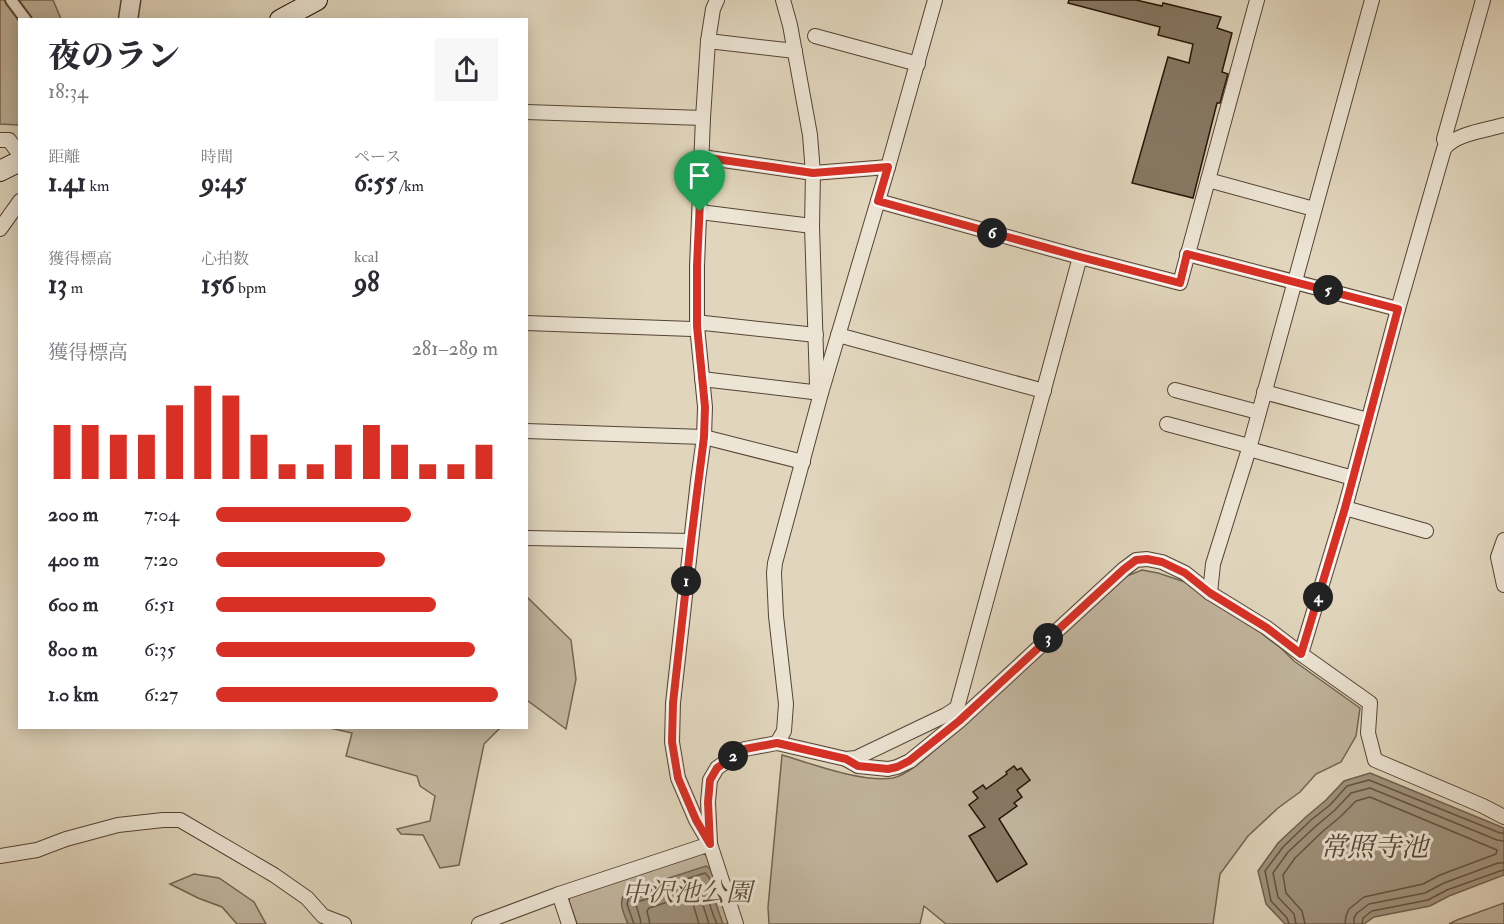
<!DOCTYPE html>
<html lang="ja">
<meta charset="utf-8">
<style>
:root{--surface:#fff;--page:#f7f7f7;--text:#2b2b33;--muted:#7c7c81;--accent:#d93025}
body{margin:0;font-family:"IM FELL Double Pica","Noto Serif JP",serif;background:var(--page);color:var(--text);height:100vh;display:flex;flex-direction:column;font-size:22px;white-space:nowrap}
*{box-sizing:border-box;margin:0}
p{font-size:20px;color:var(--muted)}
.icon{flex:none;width:33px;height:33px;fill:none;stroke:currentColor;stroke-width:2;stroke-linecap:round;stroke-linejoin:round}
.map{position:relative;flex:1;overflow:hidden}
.side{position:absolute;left:18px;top:18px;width:510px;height:711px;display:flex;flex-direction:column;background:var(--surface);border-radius:0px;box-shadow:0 3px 15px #0003}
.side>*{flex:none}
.pin{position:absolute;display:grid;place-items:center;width:51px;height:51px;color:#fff;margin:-62px -26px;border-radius:50% 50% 50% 0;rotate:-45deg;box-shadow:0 0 6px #0007}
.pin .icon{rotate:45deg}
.km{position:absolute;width:30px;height:30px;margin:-15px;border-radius:50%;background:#222;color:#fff;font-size:16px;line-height:30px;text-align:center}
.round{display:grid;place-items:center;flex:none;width:63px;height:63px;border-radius:0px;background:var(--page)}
.headline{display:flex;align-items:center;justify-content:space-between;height:102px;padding:0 30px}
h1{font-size:33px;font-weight:800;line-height:45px}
.figures{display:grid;grid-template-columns:repeat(3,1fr);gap:9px;height:102px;padding:6px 30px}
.figures div{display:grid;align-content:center}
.figures b{font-size:26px;font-weight:800}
.figures small{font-size:16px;font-weight:400}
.figures p{font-size:16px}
.chart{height:168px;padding:12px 30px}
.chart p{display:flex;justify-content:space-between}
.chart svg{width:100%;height:108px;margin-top:6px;stroke:var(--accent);stroke-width:6}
ul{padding:0 30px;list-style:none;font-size:20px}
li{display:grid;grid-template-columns:96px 72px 1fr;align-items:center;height:45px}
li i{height:15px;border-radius:8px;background:var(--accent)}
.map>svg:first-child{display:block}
.green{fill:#c1b59e;stroke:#746452;stroke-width:1.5}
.water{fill:#a1947f;stroke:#70614f;stroke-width:1.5}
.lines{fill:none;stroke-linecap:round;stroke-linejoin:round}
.shore{stroke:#645442;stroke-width:1.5}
.building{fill:#877965;stroke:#261406;stroke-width:1.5}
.pedestrian-casing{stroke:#554434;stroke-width:14}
.minor-casing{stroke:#554434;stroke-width:16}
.tertiary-casing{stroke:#554434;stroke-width:21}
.secondary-casing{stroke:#261406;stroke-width:22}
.pedestrian{stroke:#ece4d4;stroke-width:10}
.minor{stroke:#ece4d4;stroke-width:14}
.tertiary{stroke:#ece4d4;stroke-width:18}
.secondary{stroke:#ece4d4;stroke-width:20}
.route-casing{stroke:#fff;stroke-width:12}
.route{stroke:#d93025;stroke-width:8}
.labels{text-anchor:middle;stroke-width:6;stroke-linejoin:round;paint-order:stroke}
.park-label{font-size:26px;font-style:italic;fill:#5c4c3b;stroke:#ece4d4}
.water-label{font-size:27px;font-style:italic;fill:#574736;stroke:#ece4d4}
</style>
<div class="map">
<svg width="1504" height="924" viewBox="0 0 1504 924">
<rect width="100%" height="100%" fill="#e1d6bd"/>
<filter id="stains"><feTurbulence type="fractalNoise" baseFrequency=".00333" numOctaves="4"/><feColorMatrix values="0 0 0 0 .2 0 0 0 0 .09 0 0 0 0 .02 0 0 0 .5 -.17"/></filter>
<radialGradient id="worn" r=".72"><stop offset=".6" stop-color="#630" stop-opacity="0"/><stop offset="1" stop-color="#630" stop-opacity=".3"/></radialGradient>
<g class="green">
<path d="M0,0H53L61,19L20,20L19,125L0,124Z"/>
<path d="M1142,570L1158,573L1185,582L1261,633L1282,649L1294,661L1360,708L1356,736L1341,762L1316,774L1300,792L1278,808L1248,836L1220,874L1213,924H946L924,906L920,924H769L768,907L782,755C813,764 862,783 893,778C911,774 934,750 948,738C1009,685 1068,630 1127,576Z"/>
<path d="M527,597L571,640L576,679L566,729L528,701H527Z"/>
<path d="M330,728H500L484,744L459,865L440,868L423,835L401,834L397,829L430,821L435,796L420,786L417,776L346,756L352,733Z"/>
<path d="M702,853L710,857L731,924H577L569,901L570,894Z"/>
<path d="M194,874L219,878L254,902L266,924H237L222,907L198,898L170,884Z"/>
<path d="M1504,903V924H1449L1457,920Z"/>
</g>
<g class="water">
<path d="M1370,773L1504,828V875L1449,896L1430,906L1374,917L1364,924H1285L1266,904L1258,871L1278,843L1307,816L1326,800L1344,781Z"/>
<path d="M706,866C716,870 716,882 718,891L715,893V901L723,924H628C624,914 617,901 626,892Z"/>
</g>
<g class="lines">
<g class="shore">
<path d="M634,924L627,904L629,897L705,873C716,883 708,889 709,900C710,908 714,917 717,924"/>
<path d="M641,924L640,918L636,905L637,902L700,882L703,884L702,902L709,924"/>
<path d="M650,924L647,911L649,908L690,895L692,897L694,907L699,924"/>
<path d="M1289,924L1287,918L1271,901L1265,871L1283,847L1311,820L1330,805L1347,786L1369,780L1500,833H1504"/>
<path d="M1296,924L1294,914L1278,897L1273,873L1288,852L1316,826L1335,810L1351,793L1370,788L1497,840L1504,841"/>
<path d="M1305,924L1302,911L1286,893L1283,875L1295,858L1322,832L1340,817L1356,801L1370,797L1497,850L1496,854L1440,875L1423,884L1364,897L1349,909L1346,916L1345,924"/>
<path d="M1354,924V918L1357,913L1369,904L1425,893L1444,883L1498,863H1504"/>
<path d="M1362,924L1363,918L1372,911L1428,900L1447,890L1500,871L1504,870"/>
</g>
</g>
<g class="building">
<path d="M1069,0H1136L1162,6L1163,3L1221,17L1217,28L1232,33L1222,72L1228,74L1220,103H1217L1193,198L1132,183L1168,57L1189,63L1193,44L1158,35L1160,27L1068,3Z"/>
<path d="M1014,766L1017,770L1021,768L1030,780L1017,790L1022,797L1014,803L1017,806L999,819L1027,864L997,882L969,836L985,827L969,805L978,798L973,792L983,785L986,789L1007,774L1006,772Z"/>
</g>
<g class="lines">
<g class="pedestrian-casing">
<path id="pedestrian" d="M11,0L26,20"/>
</g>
<g class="minor-casing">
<g id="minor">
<path d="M717,0L713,9L708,41L703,118L697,266V326L705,407L704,437L698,480L673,703L672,742L678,778L696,820L710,844L736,924"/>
<path d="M815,36L918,64"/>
<path d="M708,41L795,51"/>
<path d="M526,112L703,118"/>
<path d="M0,140H9L20,155"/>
<path d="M1446,145L1444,139L1483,0"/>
<path d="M702,157L813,173L888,167"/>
<path d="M1208,180L1314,209"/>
<path d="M878,201L1080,257L1180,283L1257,0"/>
<path d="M700,212L812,226"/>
<path d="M0,229L20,201"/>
<path d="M1187,254L1398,309"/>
<path d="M526,323L692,329L704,323L816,335"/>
<path d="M838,335L1044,391"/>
<path d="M702,379L821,393L817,385L812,226L813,173L810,135L790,25L783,0"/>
<path d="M1175,390L1258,412"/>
<path d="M1264,392L1368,420"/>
<path d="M1167,424L1249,446"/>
<path d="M526,431L704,437L803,462"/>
<path d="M1249,449L1353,478"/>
<path d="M1345,508L1426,531"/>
<path d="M526,538L691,541"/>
<path d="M1504,540L1498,557L1504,585"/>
<path d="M1210,593L1213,564L1249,449L1372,0"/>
<path d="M1301,654L1345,508L1398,309L1444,149C1454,134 1487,130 1504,125"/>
<path d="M777,743L784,731L786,704L776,616L774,573L775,563L821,393L888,167L935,0"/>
<path d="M846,759L858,766L888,769L897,767L910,761L959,721L1124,569L1136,560L1147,559L1162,562L1185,573L1210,593L1267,628L1301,654L1370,703L1368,733L1375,760L1483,806L1504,817"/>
<path d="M710,842L708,802L710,780L717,768L738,753L745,749L777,743L846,759L856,758L946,715L957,708L1080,257"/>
<path d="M0,856L37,850L66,839L118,825L163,820H180L274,875L307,898L323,916L344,924"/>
<path d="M559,894L569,924"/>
<path d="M479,924L559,894L710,844"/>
</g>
</g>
<g class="tertiary-casing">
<path id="tertiary" d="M128,20L131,0"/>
</g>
<g class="secondary-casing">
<g id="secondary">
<path d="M280,20L317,0"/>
<path d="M0,171L20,161"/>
</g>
</g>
<use href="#pedestrian" class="pedestrian"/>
<use href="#minor" class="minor"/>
<use href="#tertiary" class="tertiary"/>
<use href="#secondary" class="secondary"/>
</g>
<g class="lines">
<g class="route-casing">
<path id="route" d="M702,157L813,173L888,167L878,201L1080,257L1180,283L1187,254L1398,309L1345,508L1301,654L1267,628L1210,593L1185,573L1162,562L1147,559L1136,560L1124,569L959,721L909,761L897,767L888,769L858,766L846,759L777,743L745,749L738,753L717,768L710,780L708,802L710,844L696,820L678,778L672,742L673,703L691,541L704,437L705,407L697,326V266Z"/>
</g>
<use href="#route" class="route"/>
</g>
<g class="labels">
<g class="park-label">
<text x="687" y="901">中沢池公園</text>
</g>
<g class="water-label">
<text x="1374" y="856">常照寺池</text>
</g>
</g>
<rect width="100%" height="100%" filter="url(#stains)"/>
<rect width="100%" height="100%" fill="url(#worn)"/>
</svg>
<div class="pin" style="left:700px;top:212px;background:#1e9e55"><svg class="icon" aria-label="arrive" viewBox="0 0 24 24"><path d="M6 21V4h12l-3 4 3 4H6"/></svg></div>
<b class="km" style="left:686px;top:581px">1</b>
<b class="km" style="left:733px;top:756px">2</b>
<b class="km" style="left:1048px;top:638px">3</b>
<b class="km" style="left:1318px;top:597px">4</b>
<b class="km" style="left:1328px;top:290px">5</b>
<b class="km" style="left:992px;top:233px">6</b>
<section class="side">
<div class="headline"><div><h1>夜のラン</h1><p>18:34</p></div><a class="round"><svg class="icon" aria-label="share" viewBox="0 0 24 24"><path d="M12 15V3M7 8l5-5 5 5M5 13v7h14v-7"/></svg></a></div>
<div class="figures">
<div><p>距離</p><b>1.41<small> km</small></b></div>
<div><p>時間</p><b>9:45</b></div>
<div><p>ペース</p><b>6:55<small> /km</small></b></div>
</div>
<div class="figures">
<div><p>獲得標高</p><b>13<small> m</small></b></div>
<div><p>心拍数</p><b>156<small> bpm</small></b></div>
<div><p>kcal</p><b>98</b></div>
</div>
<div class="chart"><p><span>獲得標高</span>281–289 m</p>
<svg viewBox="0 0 160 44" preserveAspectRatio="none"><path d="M5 44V22M15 44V22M25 44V26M35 44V26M45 44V14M55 44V6M65 44V10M75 44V26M85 44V38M95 44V38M105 44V30M115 44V22M125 44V30M135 44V38M145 44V38M155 44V30"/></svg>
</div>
<ul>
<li><b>200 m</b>7:04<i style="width:69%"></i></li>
<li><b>400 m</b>7:20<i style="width:60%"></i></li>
<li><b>600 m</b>6:51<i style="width:78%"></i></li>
<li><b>800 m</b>6:35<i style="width:92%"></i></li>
<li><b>1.0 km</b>6:27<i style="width:100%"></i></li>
</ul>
</section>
</div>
